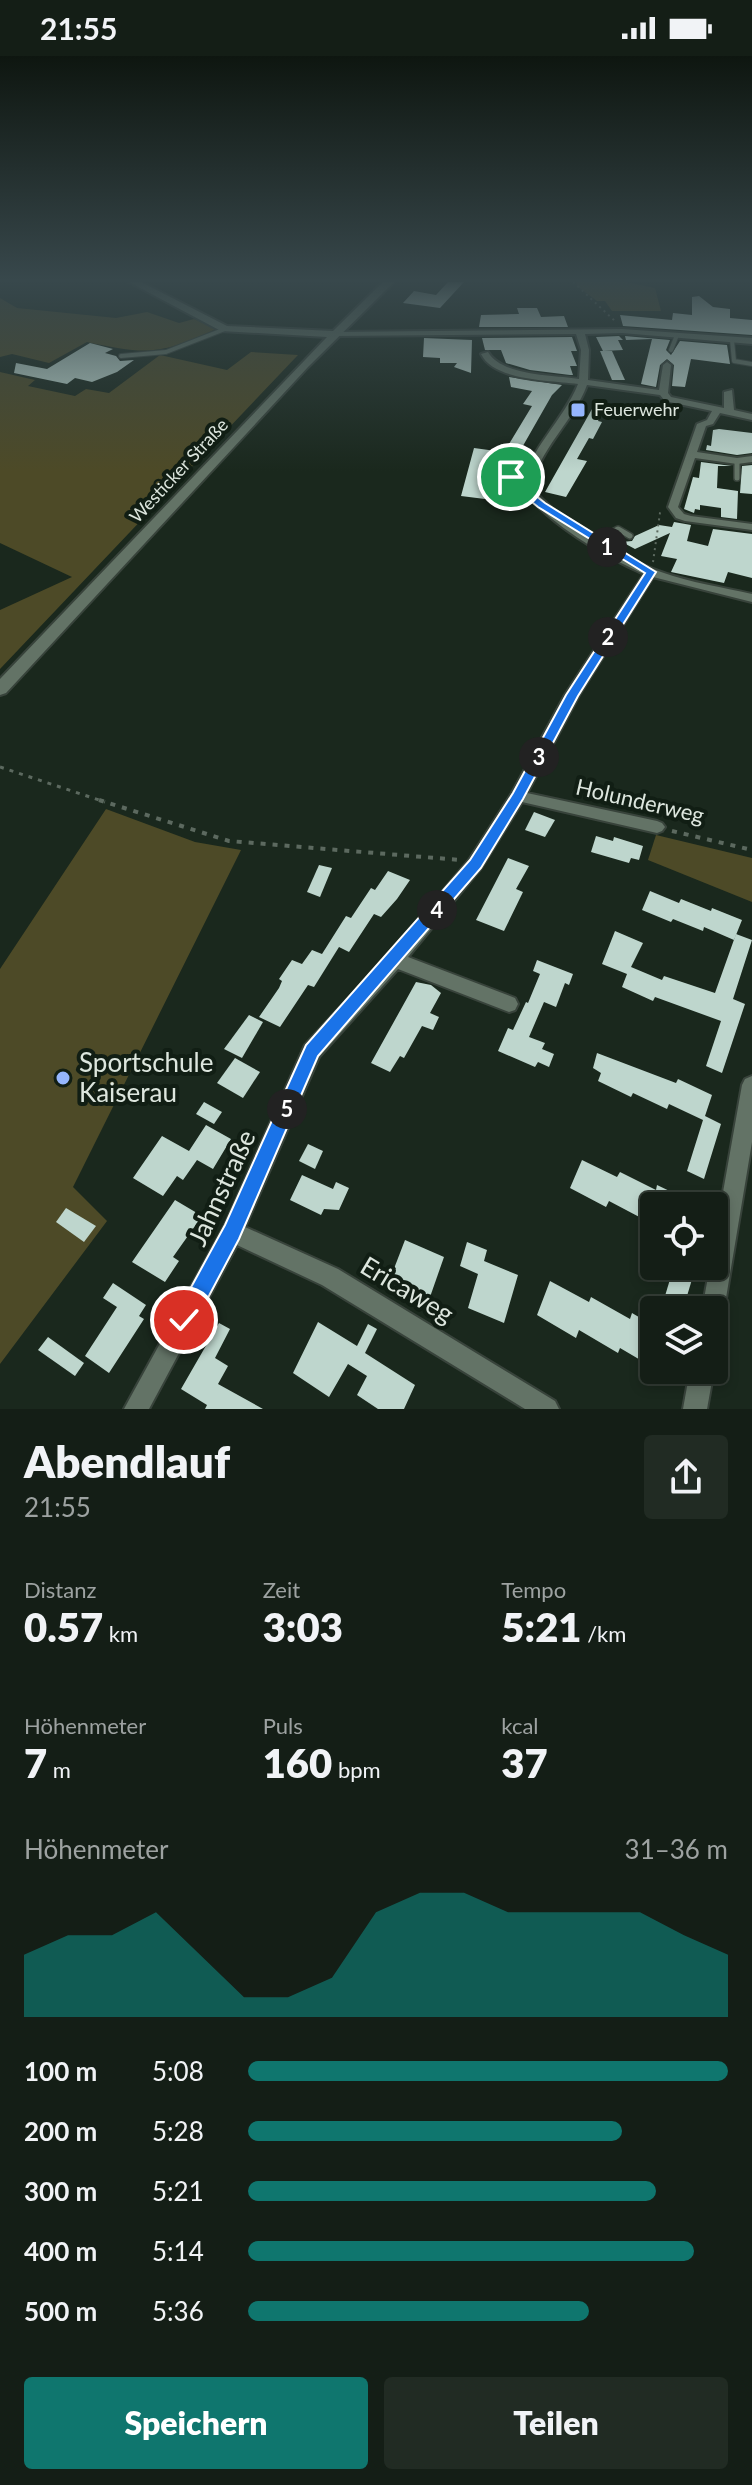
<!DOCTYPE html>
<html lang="de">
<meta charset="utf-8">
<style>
:root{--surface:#141e16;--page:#212b23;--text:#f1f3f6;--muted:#9da2a1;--line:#333c35;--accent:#0f766e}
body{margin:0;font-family:Lato,sans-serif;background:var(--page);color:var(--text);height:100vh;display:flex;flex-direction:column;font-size:30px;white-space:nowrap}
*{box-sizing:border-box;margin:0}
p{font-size:26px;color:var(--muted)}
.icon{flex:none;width:44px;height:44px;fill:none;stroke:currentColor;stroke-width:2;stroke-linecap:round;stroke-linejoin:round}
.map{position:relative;height:1353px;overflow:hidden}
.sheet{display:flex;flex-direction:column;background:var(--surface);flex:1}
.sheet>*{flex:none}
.fabs{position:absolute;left:640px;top:1136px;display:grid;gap:16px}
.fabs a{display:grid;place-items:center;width:88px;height:88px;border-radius:8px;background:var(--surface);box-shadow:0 4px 12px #0003,0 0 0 2px var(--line);font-size:40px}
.pin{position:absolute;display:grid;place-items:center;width:68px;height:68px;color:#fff;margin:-34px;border:4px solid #fff;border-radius:50%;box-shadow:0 2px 8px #0007}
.km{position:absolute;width:40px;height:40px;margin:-20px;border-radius:50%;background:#222;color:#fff;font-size:22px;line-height:40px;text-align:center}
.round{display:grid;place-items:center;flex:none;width:84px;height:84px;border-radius:8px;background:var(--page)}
.overview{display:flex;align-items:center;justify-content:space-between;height:136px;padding:0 24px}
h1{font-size:44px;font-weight:800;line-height:60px}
.figures{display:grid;grid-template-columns:repeat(3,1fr);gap:12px;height:136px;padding:8px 24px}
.figures div{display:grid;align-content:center}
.figures b{font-size:40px;font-weight:800}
.figures small{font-size:22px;font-weight:400}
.figures p{font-size:22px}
.chart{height:224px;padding:16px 24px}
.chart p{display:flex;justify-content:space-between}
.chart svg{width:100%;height:144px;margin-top:8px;fill:var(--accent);opacity:.7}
.action{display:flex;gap:16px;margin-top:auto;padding:16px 24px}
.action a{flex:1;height:92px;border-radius:8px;background:var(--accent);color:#fff;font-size:32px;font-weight:800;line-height:92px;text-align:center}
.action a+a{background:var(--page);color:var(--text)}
ul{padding:0 24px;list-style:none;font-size:26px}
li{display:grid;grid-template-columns:128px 96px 1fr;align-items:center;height:60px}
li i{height:20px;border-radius:10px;background:var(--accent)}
.status{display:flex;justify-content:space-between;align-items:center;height:56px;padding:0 40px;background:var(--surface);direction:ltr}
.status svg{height:22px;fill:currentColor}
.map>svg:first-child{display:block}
.green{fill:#4d4a27}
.building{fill:#bed6cd}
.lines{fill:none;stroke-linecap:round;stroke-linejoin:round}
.lane-far1-casing{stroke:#38433b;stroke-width:6}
.lane-casing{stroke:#38433b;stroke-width:8}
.street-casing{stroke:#38433b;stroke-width:4}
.secondary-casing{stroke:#38433b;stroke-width:4}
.path-far2{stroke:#5c695f;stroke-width:2;stroke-dasharray:2 4;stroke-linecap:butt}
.path-far1{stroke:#5c695f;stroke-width:3;stroke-dasharray:4 6;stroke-linecap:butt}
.path{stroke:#5c695f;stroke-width:4;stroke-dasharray:5 7;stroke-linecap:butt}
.lane-far1{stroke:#637366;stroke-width:4}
.lane{stroke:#637366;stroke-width:5}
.street{fill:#637366;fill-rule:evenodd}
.secondary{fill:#637366;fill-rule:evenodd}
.route{fill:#1a73e8;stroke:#fff;stroke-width:2}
.poi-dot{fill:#95b6fd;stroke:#111e14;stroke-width:3}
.labels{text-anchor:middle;stroke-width:8;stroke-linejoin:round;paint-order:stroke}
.far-poi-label{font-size:18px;fill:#dde6de;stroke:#111e14;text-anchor:start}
.far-street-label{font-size:18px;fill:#dde6de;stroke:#111e14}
.street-label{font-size:22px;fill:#dde6de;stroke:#111e14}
.near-poi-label{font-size:26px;fill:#dde6de;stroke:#111e14;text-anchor:start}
.near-street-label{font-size:26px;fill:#dde6de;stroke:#111e14}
</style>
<div class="status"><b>21:55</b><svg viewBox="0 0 49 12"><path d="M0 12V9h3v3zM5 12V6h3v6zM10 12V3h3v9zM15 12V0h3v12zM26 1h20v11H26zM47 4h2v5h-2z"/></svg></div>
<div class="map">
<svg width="752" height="1353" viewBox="0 0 752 1353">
<rect width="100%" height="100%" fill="#1a281d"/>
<g class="green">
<path d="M576,226H626L655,232L661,255H612L605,245H597L577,230Z"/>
<path d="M0,242L17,252L116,262L147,256L179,267L194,263L216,273C160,299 147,299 87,286L49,307L12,298L0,301Z"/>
<path d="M251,296L298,299L0,613V554L72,521L0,487V316L35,324L28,330L75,340L86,333L109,337L160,299L227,314Z"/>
<path d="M106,753L195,786L241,794L73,1131L107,1165L0,1308V913Z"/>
<path d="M656,779L752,802V846L648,804Z"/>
</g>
<g class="building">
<path d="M448,226H464L440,252L403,247L414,235L436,239Z"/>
<path d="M699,240L713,251L730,253V262L752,264V279L623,270L620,259L672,264L673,257L692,259V241Z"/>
<path d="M517,252H537L541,261L564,260L568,271H479L481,259L519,258Z"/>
<path d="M619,280L623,284H618L623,294L603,295L596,281Z"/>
<path d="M625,280L670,284L666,294L671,299L680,285L727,289L730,308L691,303L685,331L672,330L674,309L667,303L660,309L656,331L641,328L652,283L626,284Z"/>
<path d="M572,281L577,295H571L577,310H570L573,319H570L530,314L506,307L501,294H485L482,282Z"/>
<path d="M424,282L472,284L471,317L454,311L457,307H440V302L423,301Z"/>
<path d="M90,287L113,293L105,297L116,300L120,305L134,304L117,316L92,326L75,322L67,328L14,317L16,307L47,313Z"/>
<path d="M600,295H612L625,324H612Z"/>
<path d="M509,321L562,329L552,339L516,402L510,401L501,434L488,433L485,443L461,440L474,392L496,395L501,388H509L532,350L523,348L532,335L511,331Z"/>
<path d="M592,353L601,358L598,365L602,366L593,383L589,382L577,403L587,405L566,441L545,436Z"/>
<path d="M719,373L752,377V397L737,399L706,394L707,389L711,390L713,374Z"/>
<path d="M701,406L732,410H718L717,432L738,435L737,463L721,461V452L700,449V454L695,453L694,457L684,453L693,421L699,422Z"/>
<path d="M752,409V438L740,437L742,410Z"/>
<path d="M674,466L691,469L687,485L708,490L713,473L752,478V522L728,516L724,527L671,516L677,503L661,500L670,477L635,493L622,486L632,485L635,480L659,469L672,471Z"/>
<path d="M534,756L555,764L545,781L525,774Z"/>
<path d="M596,780L613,785L614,781L643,790L639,804L631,802L629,807L591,796Z"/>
<path d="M508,802L529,810L516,833L523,836L504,875L476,864Z"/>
<path d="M319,809L332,812L320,841L307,836Z"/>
<path d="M388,815L410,824L397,843L381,861L374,858L349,896L339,891L314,931L308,929L280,971L259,961L279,932L282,925L279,923L292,904L302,908L312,894L322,898L346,860L351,862L371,832L375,834Z"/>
<path d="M650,835L679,847L681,843L711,855L712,852L742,864L734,884L704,871L703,875L673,863L671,866L642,854Z"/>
<path d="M615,875L643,887L631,911L662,924L664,920L715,937L736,878L752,884L733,943L745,948L722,1017L706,1010L721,965L655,941L653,945L622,931L627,918L602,908Z"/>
<path d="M537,904L573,918L569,929L565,927L556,951L544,946L529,981L545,987L542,993L554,998L549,1011L538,1006L535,1011L498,995L508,972L513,974L526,946L528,947L540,918L533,915Z"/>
<path d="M416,926L431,929L441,937L430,957L439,961L433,974L422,970L404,1002L400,1000L390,1016L371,1007Z"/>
<path d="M249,959L263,966L242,1002L224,993Z"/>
<path d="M597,997L676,1027L678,1023L712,1039L705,1060L721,1068L704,1123L687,1115L703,1064L669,1048L667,1053L633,1037L631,1041L598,1025L601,1017L593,1012Z"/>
<path d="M235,1002L260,1016L243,1042L217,1027Z"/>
<path d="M204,1046L222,1056L214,1068L196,1058Z"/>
<path d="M206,1069L231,1083L213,1113L197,1104L183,1124L177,1120L163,1140L133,1122L162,1080L189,1095Z"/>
<path d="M308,1088L323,1095L315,1113L299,1105Z"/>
<path d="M582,1104L617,1121L620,1116L656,1134L657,1129L701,1150H654V1161L647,1158L645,1164L609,1145L606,1151L570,1132Z"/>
<path d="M302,1119L333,1133L336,1126L349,1132L339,1154L324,1153L321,1159L290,1144Z"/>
<path d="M175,1144L202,1160L173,1201L179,1205L165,1226L132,1206Z"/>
<path d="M66,1152L96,1170L84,1186L56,1166Z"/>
<path d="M405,1184L444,1201L430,1241L390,1223Z"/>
<path d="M467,1186L487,1194L484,1205L518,1219L504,1267L468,1252L478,1218L460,1210Z"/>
<path d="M674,1210H696L684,1250L665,1240Z"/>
<path d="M550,1225L589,1246L591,1241L630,1263L632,1257L654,1270V1312L620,1292L618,1297L579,1274L576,1282L537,1259Z"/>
<path d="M113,1227L146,1249L139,1260L144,1263L109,1317L85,1300L117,1251L103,1242Z"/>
<path d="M318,1266L357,1290L368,1268L377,1273L365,1297L415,1329L404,1353H378L357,1339L367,1320L348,1308L329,1341L293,1317Z"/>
<path d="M219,1267L230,1273L215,1302L228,1310L218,1328L263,1353H205L207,1349L181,1333Z"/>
<path d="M48,1281L84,1307L75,1320L38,1294Z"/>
</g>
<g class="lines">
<g class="lane-far1-casing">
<g id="lane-far1">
<path d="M732,284L734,305L752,308"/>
<path d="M671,294L677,279"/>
<path d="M121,300L166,296L225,273"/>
</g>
</g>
<g class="lane-casing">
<g id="lane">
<path d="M737,405V422"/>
<path d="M493,438L504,440L517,408"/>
<path d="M597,485L618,473L630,480"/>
</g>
</g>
<g class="street-casing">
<g id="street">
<path d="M622,273L752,282V288L622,277L585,278L589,294L588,324L659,334L663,309L667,306L671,309L668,337L671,341L724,352V336L732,334L734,354L752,358V364L720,357L713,368L706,370L697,396L737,402L752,400V406L737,408L695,402L678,451L684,458L691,460L752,468V474L685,465L676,462L668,451L697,368L707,364L712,355L665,345L660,339L587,329C574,365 537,395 532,432C557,463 623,503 661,516C691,527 722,531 752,538V546L653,521L579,639L527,737L657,765L662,767L665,771L662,775L657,777L522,746L481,812L408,901L515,942L518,948L515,954L509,956L398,913L319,1001L245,1171L338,1213L555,1345L559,1353H525L322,1229L237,1189L149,1353H124L225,1169L305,989L389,899L469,804L512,737L565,639L644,518C604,500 548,468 522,432C527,395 564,364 578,328C550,324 494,325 481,298L488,296C502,320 553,319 579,323L581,294L576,278L333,280L329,278L333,276Z"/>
<path d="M752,1020V1086L724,1254L721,1262L714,1265V1254H702L710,1210H714V1187L742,1029L745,1023Z"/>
<path d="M690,1314H714L707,1353H683Z"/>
</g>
</g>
<g class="secondary-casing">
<path id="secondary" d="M129,226H141L227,270L333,275L383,226H394L308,311L6,637L0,639V623L327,281L221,275Z"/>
</g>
<g class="path-far2">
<path d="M573,226L616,266"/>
<path d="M653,506L660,457H663"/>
</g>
<path class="path-far1" d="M0,711L105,746"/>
<g class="path">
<path d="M99,744L229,785L460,804"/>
<path d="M672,775L752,794"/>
</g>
<use href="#lane-far1" class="lane-far1"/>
<use href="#lane" class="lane"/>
<use href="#street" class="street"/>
<use href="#secondary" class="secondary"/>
</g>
<linearGradient id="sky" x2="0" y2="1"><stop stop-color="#0e1610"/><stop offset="0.54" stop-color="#38484c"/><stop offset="1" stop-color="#38484c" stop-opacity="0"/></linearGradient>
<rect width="752" height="415" fill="url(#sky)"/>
<path class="route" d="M511,418L531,421L536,440L545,447L656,516L578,640L523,743L481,812L318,1000L239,1183L192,1272L184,1275L177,1272L174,1264L177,1257L225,1169L306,989L470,804L513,737L566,639L645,517L538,451L527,442L523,425L508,423Z"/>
<g class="poi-dot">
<rect x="570" y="346" width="16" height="16" rx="4"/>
<circle cx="63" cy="1022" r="8"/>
</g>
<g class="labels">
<g class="far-poi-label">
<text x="594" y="360">Feuerwehr</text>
</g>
<g class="far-street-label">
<text transform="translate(179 415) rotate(-47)" y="6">Westicker Straße</text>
</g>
<g class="street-label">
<text transform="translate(640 745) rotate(13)" y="8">Holunderweg</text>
</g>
<g class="near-poi-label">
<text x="79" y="1016">Sportschule<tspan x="79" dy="30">Kaiserau</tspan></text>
</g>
<g class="near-street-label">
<text transform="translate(222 1132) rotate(-65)" y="9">Jahnstraße</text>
<text transform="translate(407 1234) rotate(31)" y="9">Ericaweg</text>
</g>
</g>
</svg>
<div class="fabs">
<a><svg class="icon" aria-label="locate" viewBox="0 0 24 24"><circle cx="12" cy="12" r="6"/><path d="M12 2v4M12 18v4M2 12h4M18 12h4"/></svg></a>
<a><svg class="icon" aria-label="layers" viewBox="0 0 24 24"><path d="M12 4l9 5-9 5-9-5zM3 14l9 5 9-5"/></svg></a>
</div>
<div class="pin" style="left:511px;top:421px;background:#1e9e55"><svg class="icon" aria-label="arrive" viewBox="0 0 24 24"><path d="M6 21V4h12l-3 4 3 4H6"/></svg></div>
<div class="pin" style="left:184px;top:1264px;background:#d93025"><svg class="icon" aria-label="check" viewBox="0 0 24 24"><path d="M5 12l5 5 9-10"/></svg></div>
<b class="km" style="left:607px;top:491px">1</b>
<b class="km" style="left:608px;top:581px">2</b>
<b class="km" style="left:539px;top:701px">3</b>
<b class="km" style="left:437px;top:854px">4</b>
<b class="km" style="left:287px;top:1053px">5</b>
</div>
<section class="sheet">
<div class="overview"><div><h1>Abendlauf</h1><p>21:55</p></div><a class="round"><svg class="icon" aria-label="share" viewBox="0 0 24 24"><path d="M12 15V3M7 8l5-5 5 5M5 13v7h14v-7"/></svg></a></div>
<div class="figures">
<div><p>Distanz</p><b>0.57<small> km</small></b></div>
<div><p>Zeit</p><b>3:03</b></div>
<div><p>Tempo</p><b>5:21<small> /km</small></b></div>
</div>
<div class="figures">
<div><p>Höhenmeter</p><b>7<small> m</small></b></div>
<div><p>Puls</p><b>160<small> bpm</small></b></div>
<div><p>kcal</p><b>37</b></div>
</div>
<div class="chart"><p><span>Höhenmeter</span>31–36 m</p>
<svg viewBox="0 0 160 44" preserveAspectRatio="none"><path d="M0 44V25L10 19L20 19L30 12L40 25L50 38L60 38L70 32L80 12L90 6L100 6L110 12L120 12L130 12L140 12L150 19L160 25V44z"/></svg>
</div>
<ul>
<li><b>100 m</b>5:08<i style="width:100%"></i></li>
<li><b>200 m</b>5:28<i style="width:78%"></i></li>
<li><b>300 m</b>5:21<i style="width:85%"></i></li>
<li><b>400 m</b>5:14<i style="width:93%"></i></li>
<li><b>500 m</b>5:36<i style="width:71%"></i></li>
</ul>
<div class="action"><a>Speichern</a><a>Teilen</a></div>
</section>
